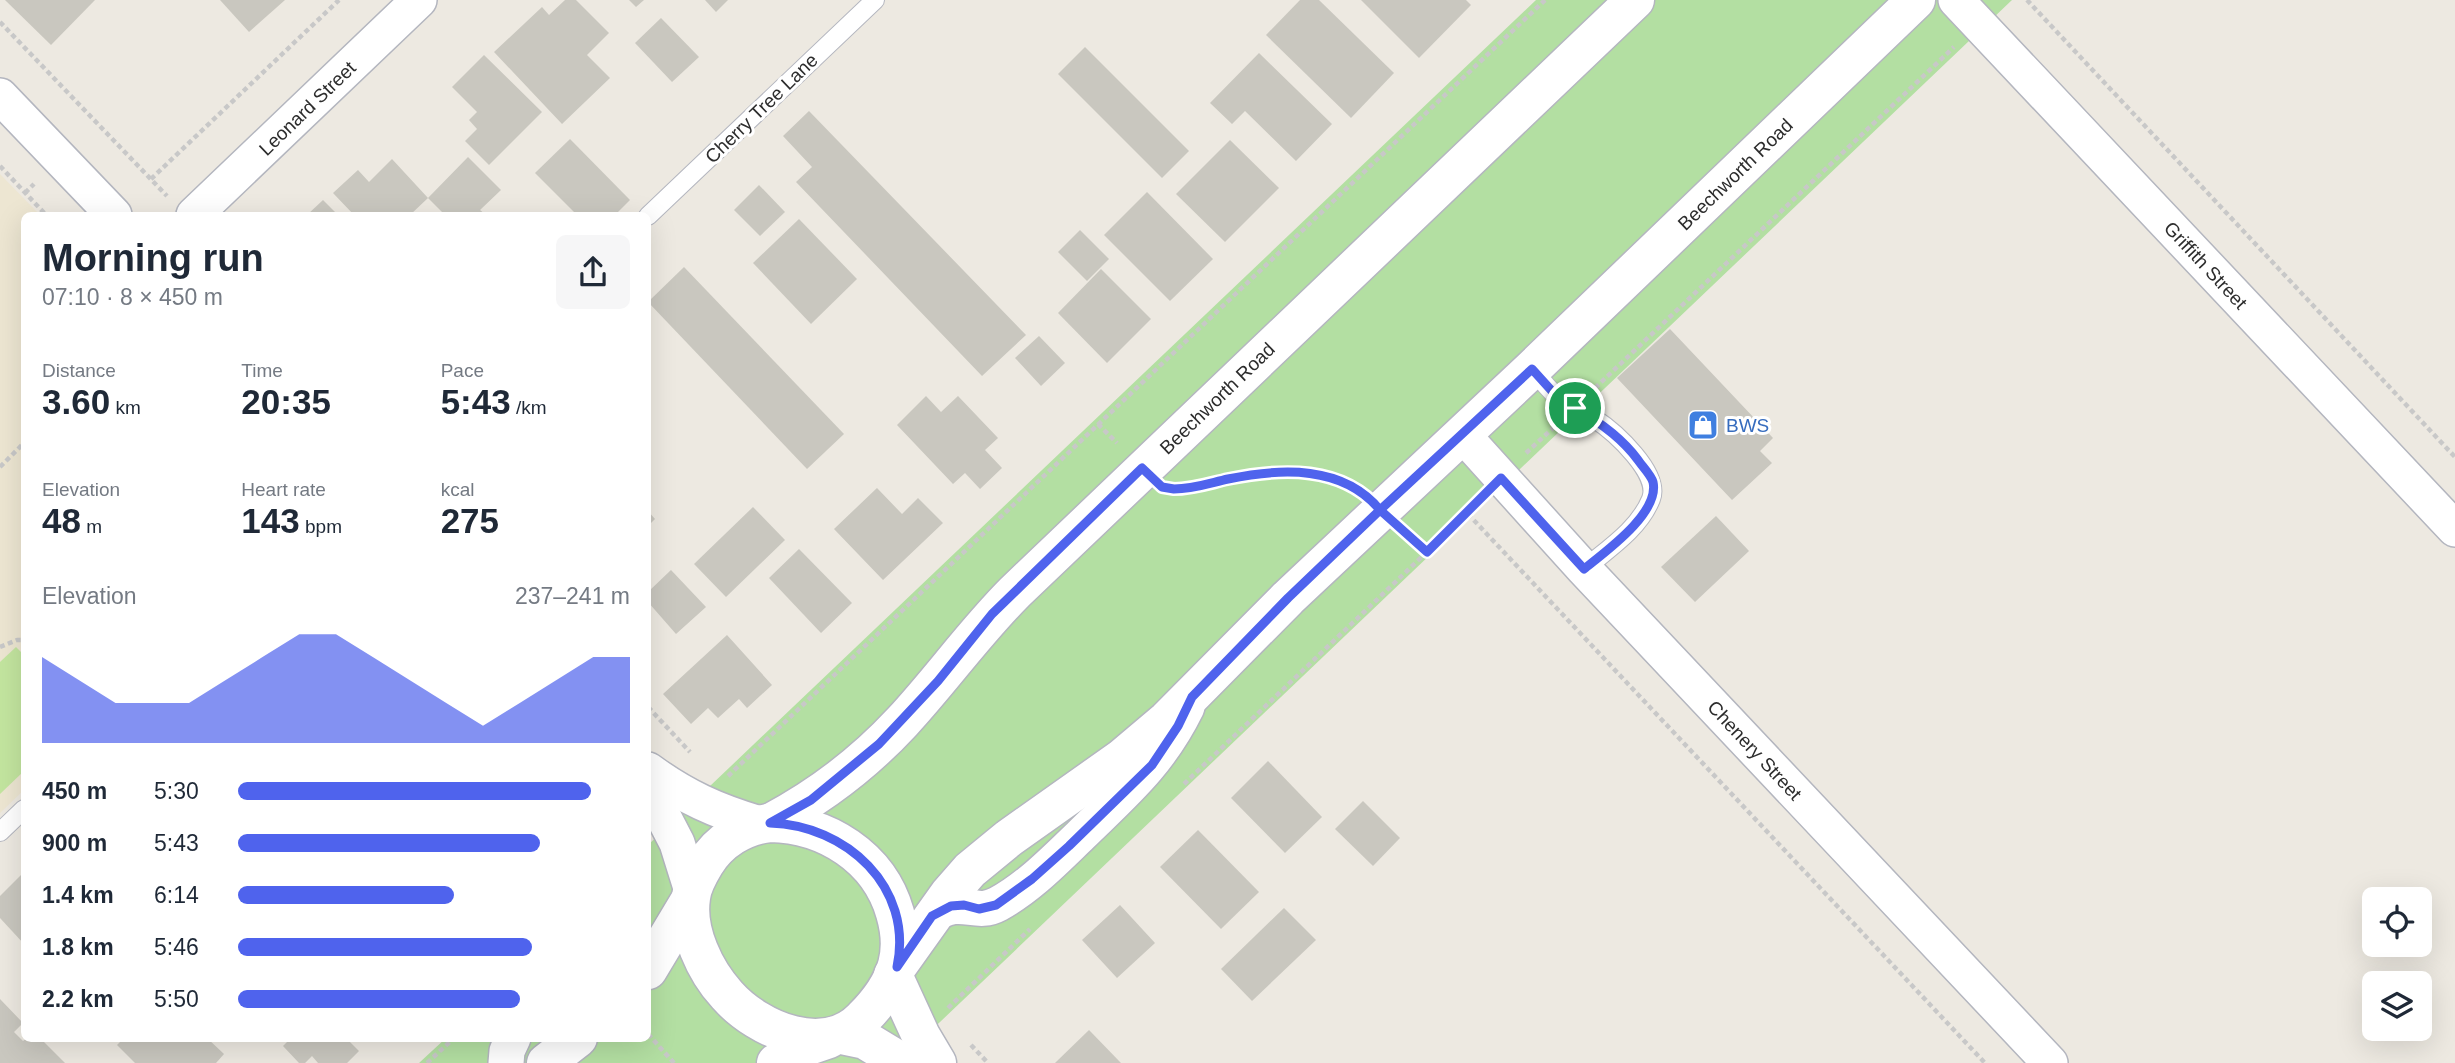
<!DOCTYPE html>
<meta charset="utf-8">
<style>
:root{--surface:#fff;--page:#f6f6f7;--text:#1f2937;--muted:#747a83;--accent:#4f63ed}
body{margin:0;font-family:Helvetica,sans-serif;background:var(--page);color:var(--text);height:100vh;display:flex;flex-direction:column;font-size:26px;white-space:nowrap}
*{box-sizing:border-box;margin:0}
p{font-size:23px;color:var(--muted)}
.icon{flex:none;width:38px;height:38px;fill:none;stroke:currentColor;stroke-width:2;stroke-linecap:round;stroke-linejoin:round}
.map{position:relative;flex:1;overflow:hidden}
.sheet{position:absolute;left:21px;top:212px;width:630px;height:830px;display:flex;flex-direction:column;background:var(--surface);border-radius:10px;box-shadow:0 7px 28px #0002}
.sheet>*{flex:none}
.buttons{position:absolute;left:2362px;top:887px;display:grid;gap:14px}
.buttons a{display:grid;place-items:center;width:70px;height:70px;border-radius:10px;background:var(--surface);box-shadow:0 7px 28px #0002;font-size:35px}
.pin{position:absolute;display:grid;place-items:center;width:60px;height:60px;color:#fff;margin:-30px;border:4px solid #fff;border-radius:50%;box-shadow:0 2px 7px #0007}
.round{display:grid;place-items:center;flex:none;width:74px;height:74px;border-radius:10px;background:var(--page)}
.head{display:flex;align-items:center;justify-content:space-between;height:119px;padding:0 21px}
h1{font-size:38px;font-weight:700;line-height:52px}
.figures{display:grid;grid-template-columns:repeat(3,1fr);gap:10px;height:119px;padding:7px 21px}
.figures div{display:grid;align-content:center}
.figures b{font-size:35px;font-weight:700}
.figures small{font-size:19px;font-weight:400}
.figures p{font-size:19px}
.chart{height:196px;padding:14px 21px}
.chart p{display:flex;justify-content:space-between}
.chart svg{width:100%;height:126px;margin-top:7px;fill:var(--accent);opacity:.7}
ul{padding:0 21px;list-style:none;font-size:23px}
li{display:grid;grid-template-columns:112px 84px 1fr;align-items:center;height:52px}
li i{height:18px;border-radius:9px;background:var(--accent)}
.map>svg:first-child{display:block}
.education{fill:#ede6d2}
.green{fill:#b3dfa2}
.pitch{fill:#c3e59f}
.building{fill:#c9c7bf}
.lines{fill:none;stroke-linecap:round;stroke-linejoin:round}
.service-casing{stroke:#b4b6bf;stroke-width:20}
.minor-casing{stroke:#b4b6bf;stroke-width:38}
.tertiary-casing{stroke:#b4b6bf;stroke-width:41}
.secondary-casing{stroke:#b4b6bf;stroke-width:41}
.path{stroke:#c8c8c8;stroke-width:4.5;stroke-dasharray:5 3.5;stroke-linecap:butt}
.service{stroke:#fff;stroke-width:18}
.minor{stroke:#fff;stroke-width:35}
.tertiary{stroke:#fff;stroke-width:38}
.secondary{stroke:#fff;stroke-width:38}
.route-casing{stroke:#fff;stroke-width:14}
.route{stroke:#4f63ed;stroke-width:9}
.labels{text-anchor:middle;stroke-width:6;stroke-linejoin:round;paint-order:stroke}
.street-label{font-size:19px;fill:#2d2d2d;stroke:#fff}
.shop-label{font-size:19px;fill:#366cbe;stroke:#fff;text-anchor:start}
</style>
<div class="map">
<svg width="2455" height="1063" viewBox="0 0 2455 1063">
<rect width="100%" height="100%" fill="#ede9e1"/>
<path class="education" d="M0,174L40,215H24V790L0,813Z"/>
<path class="green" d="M1536,0H2012L897,1063H419L446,1038H648V845Z"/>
<path class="pitch" d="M16,647L24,655V771L0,794V662Z"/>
<g class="building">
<path d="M5,0H95L51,45Z"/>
<path d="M220,0H285L249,32Z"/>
<path d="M565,0H576L609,33L587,55L610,78L562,124L494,52L542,7L549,15Z"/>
<path d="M629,0H644L636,7Z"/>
<path d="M705,0H728L716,12Z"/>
<path d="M1300,0H1319L1394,73L1351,118L1266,35Z"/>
<path d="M1361,0H1466L1471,5L1419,58Z"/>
<path d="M661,18L699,57L672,82L635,43Z"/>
<path d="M1085,47L1189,151L1162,178L1058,74Z"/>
<path d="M1259,53L1332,124L1296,161L1245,111L1232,124L1210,103Z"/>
<path d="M484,55L542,112L489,165L465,141L477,129L469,120L477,112L452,87Z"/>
<path d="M809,111L1026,335L982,376L796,182L812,167L783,136Z"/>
<path d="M570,139L630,200L615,215H577L535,173Z"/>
<path d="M1230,140L1279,188L1225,242L1176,194Z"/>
<path d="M468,157L501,190L480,210L486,215H445L428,198Z"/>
<path d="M392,159L428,198L410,215H354L333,193L358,170L369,182Z"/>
<path d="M759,185L785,212L760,236L734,210Z"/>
<path d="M1147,192L1213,259L1170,301L1104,235Z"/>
<path d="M323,200L338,215H307Z"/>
<path d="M799,219L857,279L811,324L753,263Z"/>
<path d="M1080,230L1109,259L1087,281L1058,252Z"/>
<path d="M684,267L844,434L807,469L648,302Z"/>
<path d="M1101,269L1151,319L1107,363L1058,313Z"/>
<path d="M1670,329L1773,438L1760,451L1772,463L1732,500L1617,378Z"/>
<path d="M1039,336L1065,363L1041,386L1015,358Z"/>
<path d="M926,396L941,412L958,396L998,438L985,450L1002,468L980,489L965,473L953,484L897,425Z"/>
<path d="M877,488L902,514L918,498L943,523L883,580L834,529Z"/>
<path d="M753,507L785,540L726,597L694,564Z"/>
<path d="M648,511L655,519L648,526Z"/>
<path d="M1716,516L1749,551L1695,602L1661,567Z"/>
<path d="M799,549L852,603L821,633L769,578Z"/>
<path d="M671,570L706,607L676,634L648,602V592Z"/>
<path d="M727,635L772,685L747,708L739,699L718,718L708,708L691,724L663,694Z"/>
<path d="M1268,761L1322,817L1285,853L1231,798Z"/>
<path d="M1363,801L1400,838L1373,866L1335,829Z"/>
<path d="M1198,830L1259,892L1221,929L1160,867Z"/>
<path d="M24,872V944L0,918V896Z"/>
<path d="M1120,905L1155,943L1117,978L1082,940Z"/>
<path d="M1284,908L1316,940L1252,1001L1221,969Z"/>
<path d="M0,999L23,1023L14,1032L23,1041L27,1038H40L65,1063H0Z"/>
<path d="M1089,1030L1121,1063H1055Z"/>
<path d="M124,1038H207L224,1054L216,1063H135L117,1045Z"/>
<path d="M291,1038H346L359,1051L347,1063H318L312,1056L305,1063H299L283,1046Z"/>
</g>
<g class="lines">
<g class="service-casing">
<g id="service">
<path d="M648,216L875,0"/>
<path d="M1532,369C1541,379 1551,393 1562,401C1572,408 1585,412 1595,419C1615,432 1661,474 1651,499C1639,529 1608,549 1584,569"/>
<path d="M0,832L24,809"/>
</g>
</g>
<g class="minor-casing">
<g id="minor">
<path d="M1956,0L2455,529"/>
<path d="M0,96L114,215"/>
<path d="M194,215L419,0"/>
<path d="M1462,434L1584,569L2050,1063"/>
<path d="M648,770C685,797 716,811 760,824"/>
<path d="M648,787L677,843L692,891"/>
<path d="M932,916C962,895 974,917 998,904C1029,887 1055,860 1081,835C1125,792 1159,764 1187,707"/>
<path d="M506,1063L507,1051L513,1038"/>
</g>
</g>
<g class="tertiary-casing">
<g id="tertiary">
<path d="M893,975L921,1036L937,1063"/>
<path d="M841,1035L865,1040L903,1063"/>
</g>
</g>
<g class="secondary-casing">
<g id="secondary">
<path d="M770,823C819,797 864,763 902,722C941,680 974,633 1015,592L1635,0"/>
<path d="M770,823C826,824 879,857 895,913C900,930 902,947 897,965C892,984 877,1004 863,1018C825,1058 759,1031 727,995C705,971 686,931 691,898C692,886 699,874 705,864C719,841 743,826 770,823Z"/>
<path d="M897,967L949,894L970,870L1009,838L1122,758L1167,720L1288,598L1532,369L1916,0"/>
<path d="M648,970L690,900"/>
<path d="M546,1063L578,1038"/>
<path d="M776,1063L800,1049L829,1039"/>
</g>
</g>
<g class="path">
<path d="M2027,0L2455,457"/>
<path d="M0,22L167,196"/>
<path d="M0,166L46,215"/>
<path d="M151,179L339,0"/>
<path d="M25,193L34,184"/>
<path d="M1595,388L1954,47"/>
<path d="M1098,424L1117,443"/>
<path d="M1526,453L1553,428"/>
<path d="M0,467L24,443"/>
<path d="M1178,489C1194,489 1210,483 1226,479C1261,472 1323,465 1354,486"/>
<path d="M1468,514L1985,1063"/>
<path d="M1409,537L1427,552"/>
<path d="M0,647L17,640H24"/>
<path d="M648,707L690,752"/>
<path d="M728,776L1545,0"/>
<path d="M1184,784L1476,505"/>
<path d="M948,1008L1030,929"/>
<path d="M648,1034L674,1063"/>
<path d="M971,1045L988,1063"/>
<path d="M427,1063L454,1038"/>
</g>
<use href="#service" class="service"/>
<use href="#minor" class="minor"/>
<use href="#tertiary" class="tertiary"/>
<use href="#secondary" class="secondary"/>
</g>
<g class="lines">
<g class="route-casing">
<path id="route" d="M1575,408L1560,400L1532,369L1380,510C1343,465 1281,468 1228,479C1210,483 1193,489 1174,489L1162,487L1142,468L992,614L938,681L879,744L811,800L770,823C846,825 914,887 897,967L932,916L951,906L964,905L979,909L996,905L1032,879L1069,846L1152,765L1178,726L1192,697L1288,598L1380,510L1427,552L1501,478L1584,569C1605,552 1660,513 1653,482C1651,475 1642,466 1638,460C1622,438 1598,421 1575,408"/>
</g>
<use href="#route" class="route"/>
</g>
<defs>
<g id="shop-square" transform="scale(1.575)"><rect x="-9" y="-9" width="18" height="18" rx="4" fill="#3f7fe0" stroke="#fff"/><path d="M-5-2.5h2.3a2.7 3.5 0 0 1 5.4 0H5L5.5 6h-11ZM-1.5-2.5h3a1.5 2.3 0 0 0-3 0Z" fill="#fff"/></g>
</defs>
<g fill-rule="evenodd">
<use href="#shop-square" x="1703" y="425"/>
</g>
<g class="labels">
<g class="street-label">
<text transform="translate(307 108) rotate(-44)" y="7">Leonard Street</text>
<text transform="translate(761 108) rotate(-44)" y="7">Cherry Tree Lane</text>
<text transform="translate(1735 174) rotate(-44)" y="7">Beechworth Road</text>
<text transform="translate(2206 265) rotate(47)" y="7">Griffith Street</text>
<text transform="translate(1217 398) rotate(-44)" y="7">Beechworth Road</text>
<text transform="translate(1755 750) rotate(47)" y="7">Chenery Street</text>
</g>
<g class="shop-label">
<text x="1726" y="432">BWS</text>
</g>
</g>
</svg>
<div class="buttons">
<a><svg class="icon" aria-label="locate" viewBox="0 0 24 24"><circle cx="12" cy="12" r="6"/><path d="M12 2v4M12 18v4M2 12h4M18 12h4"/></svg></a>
<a><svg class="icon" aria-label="layers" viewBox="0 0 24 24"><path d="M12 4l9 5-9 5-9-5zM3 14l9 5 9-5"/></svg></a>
</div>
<div class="pin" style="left:1575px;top:408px;background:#1e9e55"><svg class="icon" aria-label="arrive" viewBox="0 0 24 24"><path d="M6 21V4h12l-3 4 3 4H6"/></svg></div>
<section class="sheet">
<div class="head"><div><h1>Morning run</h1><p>07:10 · 8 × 450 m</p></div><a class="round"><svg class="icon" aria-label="share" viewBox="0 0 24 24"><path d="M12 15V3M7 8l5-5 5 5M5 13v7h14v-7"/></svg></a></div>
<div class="figures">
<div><p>Distance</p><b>3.60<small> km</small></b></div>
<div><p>Time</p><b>20:35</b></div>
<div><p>Pace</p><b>5:43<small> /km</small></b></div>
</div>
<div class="figures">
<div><p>Elevation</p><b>48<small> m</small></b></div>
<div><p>Heart rate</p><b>143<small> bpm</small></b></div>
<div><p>kcal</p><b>275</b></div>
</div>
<div class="chart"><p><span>Elevation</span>237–241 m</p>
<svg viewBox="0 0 160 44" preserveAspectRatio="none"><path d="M0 44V14L10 22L20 30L30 30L40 30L50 22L60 14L70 6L80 6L90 14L100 22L110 30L120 38L130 30L140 22L150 14L160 14V44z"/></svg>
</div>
<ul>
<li><b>450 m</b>5:30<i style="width:90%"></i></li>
<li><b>900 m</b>5:43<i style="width:77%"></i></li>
<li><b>1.4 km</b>6:14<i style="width:55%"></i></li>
<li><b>1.8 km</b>5:46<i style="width:75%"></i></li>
<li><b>2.2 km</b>5:50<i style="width:72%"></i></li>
</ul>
</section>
</div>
